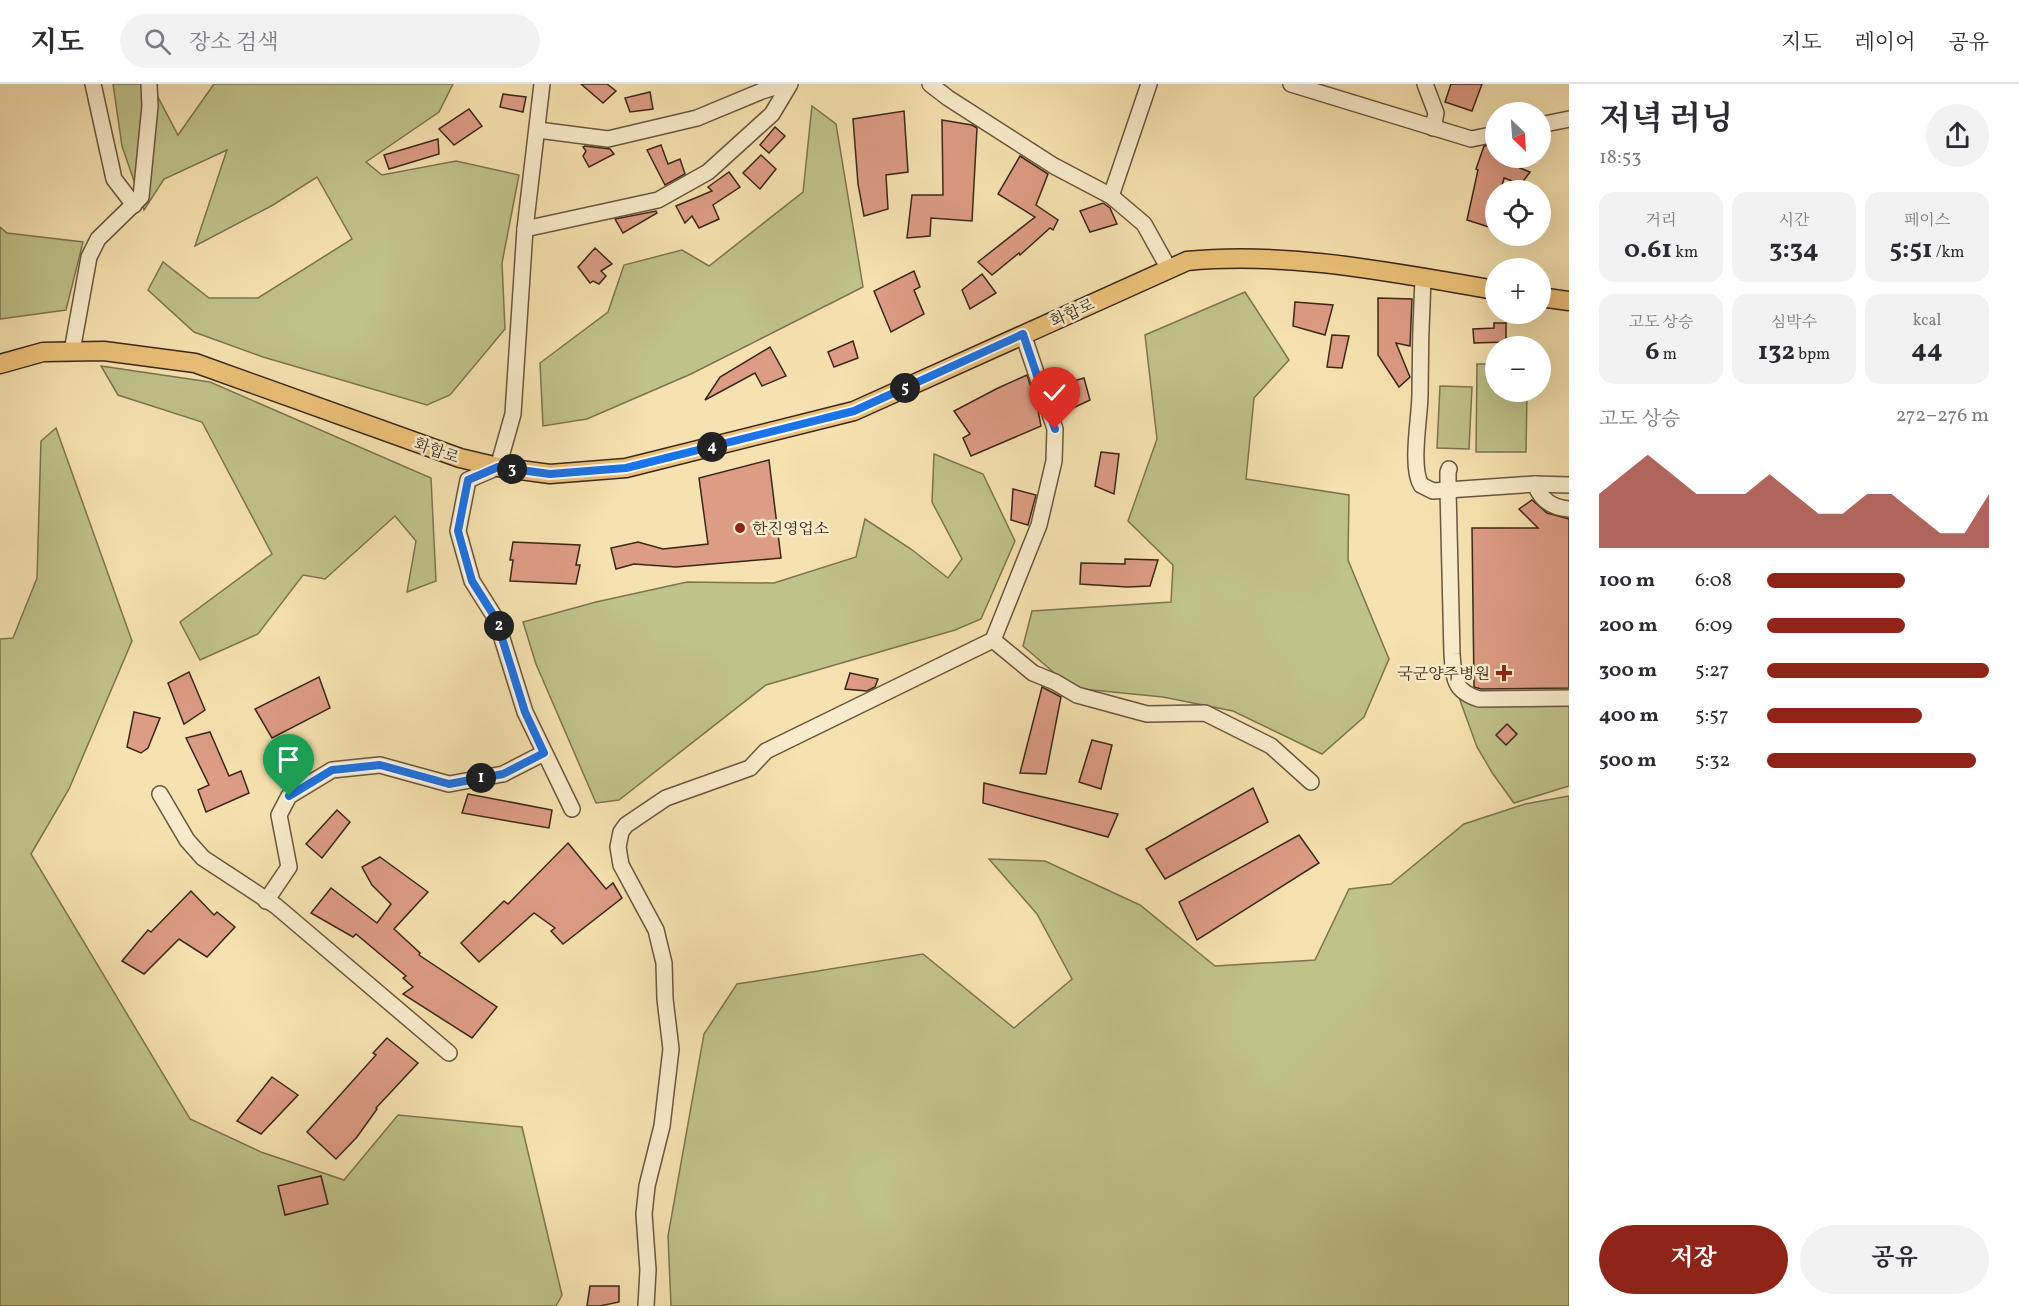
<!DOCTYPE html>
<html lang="ko">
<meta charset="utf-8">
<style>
:root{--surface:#fff;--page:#f2f2f3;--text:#2b2b33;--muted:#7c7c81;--line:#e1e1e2;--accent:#8f2418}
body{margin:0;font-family:Vollkorn,"Noto Serif KR",serif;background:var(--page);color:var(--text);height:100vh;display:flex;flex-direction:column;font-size:22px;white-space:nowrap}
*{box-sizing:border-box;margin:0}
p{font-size:20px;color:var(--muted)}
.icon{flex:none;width:33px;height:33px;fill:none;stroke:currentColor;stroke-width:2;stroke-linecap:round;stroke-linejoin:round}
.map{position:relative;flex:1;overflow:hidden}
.sheet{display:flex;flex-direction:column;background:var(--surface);width:450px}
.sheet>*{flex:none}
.needle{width:39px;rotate:155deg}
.buttons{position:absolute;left:1485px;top:18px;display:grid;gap:12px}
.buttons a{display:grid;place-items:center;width:66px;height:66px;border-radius:50%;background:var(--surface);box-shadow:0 6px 24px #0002;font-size:30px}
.pin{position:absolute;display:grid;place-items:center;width:51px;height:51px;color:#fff;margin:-62px -26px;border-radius:50% 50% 50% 0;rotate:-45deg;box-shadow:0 0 6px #0007}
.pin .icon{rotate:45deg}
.km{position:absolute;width:30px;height:30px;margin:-15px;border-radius:50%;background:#222;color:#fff;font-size:16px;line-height:30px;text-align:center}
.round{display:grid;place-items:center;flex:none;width:63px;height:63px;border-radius:32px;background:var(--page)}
.summary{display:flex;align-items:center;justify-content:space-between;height:102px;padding:0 30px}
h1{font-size:33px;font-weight:700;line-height:45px}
.stats{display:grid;grid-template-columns:repeat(3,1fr);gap:9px;height:102px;padding:6px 30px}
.stats div{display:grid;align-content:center;border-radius:15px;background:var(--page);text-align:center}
.stats b{font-size:26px;font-weight:700}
.stats small{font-size:16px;font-weight:400}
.stats p{font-size:16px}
.chart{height:168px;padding:12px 30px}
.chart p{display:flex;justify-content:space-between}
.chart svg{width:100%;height:108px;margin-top:6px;fill:var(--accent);opacity:.7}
.action{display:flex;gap:12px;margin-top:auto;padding:12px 30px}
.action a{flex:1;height:69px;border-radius:36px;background:var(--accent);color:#fff;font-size:24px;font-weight:700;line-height:69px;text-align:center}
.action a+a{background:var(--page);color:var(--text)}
ul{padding:0 30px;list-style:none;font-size:20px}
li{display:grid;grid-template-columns:96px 72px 1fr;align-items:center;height:45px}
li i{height:15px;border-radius:8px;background:var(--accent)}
header{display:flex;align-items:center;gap:36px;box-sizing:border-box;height:84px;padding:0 30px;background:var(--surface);border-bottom:2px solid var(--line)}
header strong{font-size:28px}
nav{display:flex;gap:33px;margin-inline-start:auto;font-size:21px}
.search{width:420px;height:54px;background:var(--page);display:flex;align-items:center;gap:15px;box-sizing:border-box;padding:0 21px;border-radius:33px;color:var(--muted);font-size:22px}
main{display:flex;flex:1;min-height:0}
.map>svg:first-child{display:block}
.green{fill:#bfc289;stroke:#7d7450;stroke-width:1.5}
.building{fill:#dd9c84;stroke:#3b2718;stroke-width:1.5}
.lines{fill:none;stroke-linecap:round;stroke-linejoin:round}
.minor-casing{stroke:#6a563e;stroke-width:18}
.major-casing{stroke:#3b2718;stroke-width:21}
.minor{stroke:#f9eccc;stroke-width:15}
.major{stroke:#ebc178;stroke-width:18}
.route-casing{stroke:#fff;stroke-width:12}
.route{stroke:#1a73e8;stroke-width:8}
.poi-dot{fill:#8f2418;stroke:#f9eccc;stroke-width:2}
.labels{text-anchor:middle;stroke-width:5;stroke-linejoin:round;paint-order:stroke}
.street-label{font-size:16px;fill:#3b2718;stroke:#f9eccc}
.poi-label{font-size:16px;fill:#3b2718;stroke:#f9eccc;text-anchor:start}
</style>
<header>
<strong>지도</strong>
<div class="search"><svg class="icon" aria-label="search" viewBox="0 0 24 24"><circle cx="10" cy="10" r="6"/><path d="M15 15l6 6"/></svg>장소 검색</div>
<nav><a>지도</a><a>레이어</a><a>공유</a></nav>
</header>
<main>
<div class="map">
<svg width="1569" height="1222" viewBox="0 0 1569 1222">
<rect width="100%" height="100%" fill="#f6e2b0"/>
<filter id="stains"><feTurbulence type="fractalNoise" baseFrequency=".00333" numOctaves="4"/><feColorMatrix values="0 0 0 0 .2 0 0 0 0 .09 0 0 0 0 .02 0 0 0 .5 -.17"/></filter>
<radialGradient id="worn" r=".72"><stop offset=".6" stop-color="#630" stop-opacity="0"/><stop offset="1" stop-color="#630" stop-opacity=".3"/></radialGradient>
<g class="green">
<path d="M113,0H151L178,51L214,0H453L439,28L366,78L382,91L456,77L519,91L502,179L505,245L450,311L427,321L263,273L194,248L148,206L163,178L209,214H258L352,155L317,93L273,121L195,162L227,66L164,95L144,126L122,62Z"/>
<path d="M812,22L836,40L863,203L691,290L587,335L543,342L540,279L608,228L624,181L682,166L709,182L803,108Z"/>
<path d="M0,143L7,149L83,158L66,226L0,235Z"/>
<path d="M1245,208L1289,276L1254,314L1246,395L1349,411L1348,476L1389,575L1364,633L1322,670L1233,627L1163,613L1072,604L1023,562L1032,527L1171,518L1173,481L1128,437L1157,355L1145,251Z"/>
<path d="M1477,280H1495L1496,308H1527L1526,368H1476Z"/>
<path d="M101,282L210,298L431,394L436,497L407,508L416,457L395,432L325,495L303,491L258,550L200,576L180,538L272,470L202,338L118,311Z"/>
<path d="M1440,302L1472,303L1469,365L1437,364Z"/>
<path d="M56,344L132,557L69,705L31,770L190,1035L261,1068L344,1096L398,1031L522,1043L562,1211L556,1222H0V555L13,554L37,494L41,357Z"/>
<path d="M934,370L983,390L1015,457L981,535L955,546L766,601L619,716L596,719L536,580L523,538L596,518L687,498L774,499L856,473L865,435L911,465L948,494L962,475L932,418Z"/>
<path d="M1457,608L1472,618L1487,622H1569V702L1514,719L1493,690L1477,663Z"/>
<path d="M1569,712V1222H671L668,1152L704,950L737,900L923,870L1014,944L1072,895L1037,830L989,775L1045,777L1140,821L1215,882L1315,876L1349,805L1391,800L1464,740L1525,720Z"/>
</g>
<g class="building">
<path d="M581,0H607L616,7L603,19Z"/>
<path d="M1451,0H1482L1472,27L1445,18Z"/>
<path d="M650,8L653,25L630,28L625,14Z"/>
<path d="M503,10L526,13L523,28L500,23Z"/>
<path d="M469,25L482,42L454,61L439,45Z"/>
<path d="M904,27L908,88L886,91L888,125L864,132L858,100L853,35Z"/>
<path d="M942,36L972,41L977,44L972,137L931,134L930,152L907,154L912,111H943Z"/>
<path d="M775,43L785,52L769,69L760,61Z"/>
<path d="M438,55L439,70L389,85L384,71Z"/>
<path d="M1496,60V74H1525L1520,84L1530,88L1521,100L1504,94L1501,106H1496V129L1492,144L1467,136L1478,86L1476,85L1484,62Z"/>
<path d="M661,61L668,80L680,75L685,90L665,101L647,66Z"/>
<path d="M585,62L610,65L614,70L589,83L583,72L586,67L583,63Z"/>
<path d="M761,71L776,85L760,105L743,89Z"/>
<path d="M1020,72L1048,90L1036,121L1058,136L1053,146L1050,144L1020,171L1019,169L992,191L978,178L1035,133L998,110Z"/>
<path d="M729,88L740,103L713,121L719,135L699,144L692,132L685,139L676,122L712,107L708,103Z"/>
<path d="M1103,119L1110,124L1117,140L1090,148L1080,127Z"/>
<path d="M656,127L657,129L623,149L615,135Z"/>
<path d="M595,164L612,180L601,187L606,192L599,200L593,197L590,199L578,183Z"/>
<path d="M914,187L920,203L914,206L924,230L891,248L874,207Z"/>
<path d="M982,190L996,209L970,225L962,206Z"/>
<path d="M1378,214L1412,215L1410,262L1396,259L1410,293L1399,303L1378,271Z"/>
<path d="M1295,218L1333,221L1325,251L1293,242Z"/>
<path d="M1494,239H1506V258L1474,259L1473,245L1494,244Z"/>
<path d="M1332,251L1349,252L1342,284L1327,283Z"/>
<path d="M853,257L858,274L834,283L828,268Z"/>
<path d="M770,263L786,292L762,302L755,289L705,316L720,293Z"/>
<path d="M1027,291L1037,321L1041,342L971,372L963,354L970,350L954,327L998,304Z"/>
<path d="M1084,294L1090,316L1069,326L1063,300Z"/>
<path d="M1101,368L1119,370L1114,410L1095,402Z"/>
<path d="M769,376L781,474L676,483L634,480L616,485L611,464L638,458L663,465L708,460L699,394Z"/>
<path d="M1013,405L1036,411L1028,441L1011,436Z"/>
<path d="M1532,416L1547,429L1569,435V604L1481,605L1474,603L1472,444H1538L1519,425Z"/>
<path d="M513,458L580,461L576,481H580L576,500L510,497L513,476H510Z"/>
<path d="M1125,475L1158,476L1150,502L1127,503L1080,500L1081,479L1125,480Z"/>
<path d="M189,588L205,626L184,640L168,599Z"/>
<path d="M850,589L878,595L875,603L867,607L845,605Z"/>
<path d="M319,593L330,624L272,654L255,625Z"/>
<path d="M1042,603L1061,613L1046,690L1020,689Z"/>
<path d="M134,628L160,634L148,664L141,669L127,663Z"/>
<path d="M1507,640L1517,650L1506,661L1496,651Z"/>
<path d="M210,648L229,692L241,687L249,709L206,728L198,706L209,701L186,654Z"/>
<path d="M1092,656L1112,661L1101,705L1079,698Z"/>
<path d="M984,699L1021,708L1118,730L1108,753L983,719Z"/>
<path d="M1253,704L1268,738L1165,795L1146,765Z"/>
<path d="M468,710L552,726L549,744L462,729Z"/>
<path d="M337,726L350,738L322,774L306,760Z"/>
<path d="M1299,751L1319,779L1197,856L1179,818Z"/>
<path d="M568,759L606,805L613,799L622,814L563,860L551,847L555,844L534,829L479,878L461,859L504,817L508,820Z"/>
<path d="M380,773L428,808L394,845L420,869L419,871L497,923L472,954L403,910L413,903L403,894L406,892L356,850L353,853L311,829L331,804L377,839L391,820L372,801L362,783Z"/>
<path d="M191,807L214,831L217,828L235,843L207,873L179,855L144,890L122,877L148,846L151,848Z"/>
<path d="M387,954L418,979L376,1024L377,1025L357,1053L336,1075L307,1048L376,971L373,969Z"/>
<path d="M272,993L298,1011L261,1050L237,1037Z"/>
<path d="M321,1092L328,1120L285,1131L278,1102Z"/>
<path d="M590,1202H619V1218L600,1222H587Z"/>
</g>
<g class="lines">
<g class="minor-casing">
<g id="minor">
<path d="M93,0L114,95L134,121"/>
<path d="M542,0L525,145L513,330L498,383L468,396L458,447L472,497L496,535L525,628L572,725"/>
<path d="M930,0L948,14L1054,82L1111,112L1144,140L1169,185"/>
<path d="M1291,0L1471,55L1496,50"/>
<path d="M1425,0L1436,29L1433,44"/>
<path d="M1540,41L1569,35"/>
<path d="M538,46L608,55L697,34L762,7L785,0"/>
<path d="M1111,112L1149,0"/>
<path d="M525,145L658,116L708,88L772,30L790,0"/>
<path d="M1423,194C1421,233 1420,271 1420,310C1420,333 1410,382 1421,401L1433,407L1535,400L1569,401"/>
<path d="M72,267L89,173L98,155L141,113L150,22L149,0"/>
<path d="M1449,385L1448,388V405L1452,570C1454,594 1453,607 1479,615L1569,614"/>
<path d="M1535,400C1541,416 1552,424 1569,425"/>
<path d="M993,556L1033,589L1055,598L1077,611L1147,630L1205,629L1271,662L1311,698"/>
<path d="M160,710L187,756L203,774L276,822L449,969"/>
<path d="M266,817L289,783L279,731L289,712L332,686L380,681L449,700L503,690L544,669"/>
<path d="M646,1222L648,1186L644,1130L647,1102L662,1042L671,965L665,915L664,879L656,846L621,781L618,763L621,748L626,741L666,714L750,684L766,667L993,556L1039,441L1054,377L1055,345L1023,250"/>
</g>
</g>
<g class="major-casing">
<g id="major">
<path d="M1540,213L1569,217"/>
<path d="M0,280L43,268L104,267L195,279L460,374L498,383L550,390L626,384L854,327L1187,177C1290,167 1394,189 1496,206"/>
</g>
</g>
<use href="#minor" class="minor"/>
<use href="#major" class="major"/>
</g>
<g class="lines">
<g class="route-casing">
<path id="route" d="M289,712L332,686L380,681L449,700L503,690L544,669L525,628L496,535L472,497L458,447L468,396L498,383L550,390L626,384L854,327L1023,250L1055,345"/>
</g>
<use href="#route" class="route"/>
</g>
<g class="poi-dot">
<circle cx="740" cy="444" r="6"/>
<path d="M1501 580h6v6h6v6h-6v6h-6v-6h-6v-6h6z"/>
</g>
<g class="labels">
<g class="street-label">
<text transform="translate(1072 228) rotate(-24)" y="6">화합로</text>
<text transform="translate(437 366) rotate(19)" y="6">화합로</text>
</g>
<g class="poi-label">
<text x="752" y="450">한진영업소</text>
<text x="1490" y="595" text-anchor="end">국군양주병원</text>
</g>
</g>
<rect width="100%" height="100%" filter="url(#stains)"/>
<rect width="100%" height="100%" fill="url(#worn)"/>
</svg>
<div class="buttons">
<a><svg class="needle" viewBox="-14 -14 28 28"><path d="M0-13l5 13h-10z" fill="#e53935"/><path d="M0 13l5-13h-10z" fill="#7c7c81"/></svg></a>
<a><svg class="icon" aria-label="locate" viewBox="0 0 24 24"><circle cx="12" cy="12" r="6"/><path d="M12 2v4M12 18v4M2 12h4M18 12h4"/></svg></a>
<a>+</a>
<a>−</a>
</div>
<div class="pin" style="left:289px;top:712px;background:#1e9e55"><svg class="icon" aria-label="arrive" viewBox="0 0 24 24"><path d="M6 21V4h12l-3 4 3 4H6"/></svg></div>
<div class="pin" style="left:1055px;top:345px;background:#d93025"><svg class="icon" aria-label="check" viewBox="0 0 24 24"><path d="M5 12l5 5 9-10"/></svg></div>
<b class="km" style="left:481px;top:694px">1</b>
<b class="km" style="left:499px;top:542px">2</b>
<b class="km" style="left:512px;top:385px">3</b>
<b class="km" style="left:712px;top:363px">4</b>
<b class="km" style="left:905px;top:304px">5</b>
</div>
<section class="sheet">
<div class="summary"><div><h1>저녁 러닝</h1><p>18:53</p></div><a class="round"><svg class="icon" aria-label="share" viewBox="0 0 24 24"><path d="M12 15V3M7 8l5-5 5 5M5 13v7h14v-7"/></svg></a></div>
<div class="stats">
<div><p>거리</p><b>0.61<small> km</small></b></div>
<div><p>시간</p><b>3:34</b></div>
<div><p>페이스</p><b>5:51<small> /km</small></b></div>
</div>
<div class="stats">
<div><p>고도 상승</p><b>6<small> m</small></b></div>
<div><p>심박수</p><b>132<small> bpm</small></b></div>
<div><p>kcal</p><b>44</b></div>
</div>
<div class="chart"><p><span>고도 상승</span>272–276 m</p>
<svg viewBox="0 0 160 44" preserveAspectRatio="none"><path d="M0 44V22L10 14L20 6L30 14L40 22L50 22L60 22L70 14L80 22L90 30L100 30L110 22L120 22L130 30L140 38L150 38L160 22V44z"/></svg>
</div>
<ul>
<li><b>100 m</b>6:08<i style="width:62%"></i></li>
<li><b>200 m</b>6:09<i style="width:62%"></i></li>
<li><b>300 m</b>5:27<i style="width:100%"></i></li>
<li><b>400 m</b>5:57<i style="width:70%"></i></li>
<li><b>500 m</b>5:32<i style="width:94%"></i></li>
</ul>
<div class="action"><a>저장</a><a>공유</a></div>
</section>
</main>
